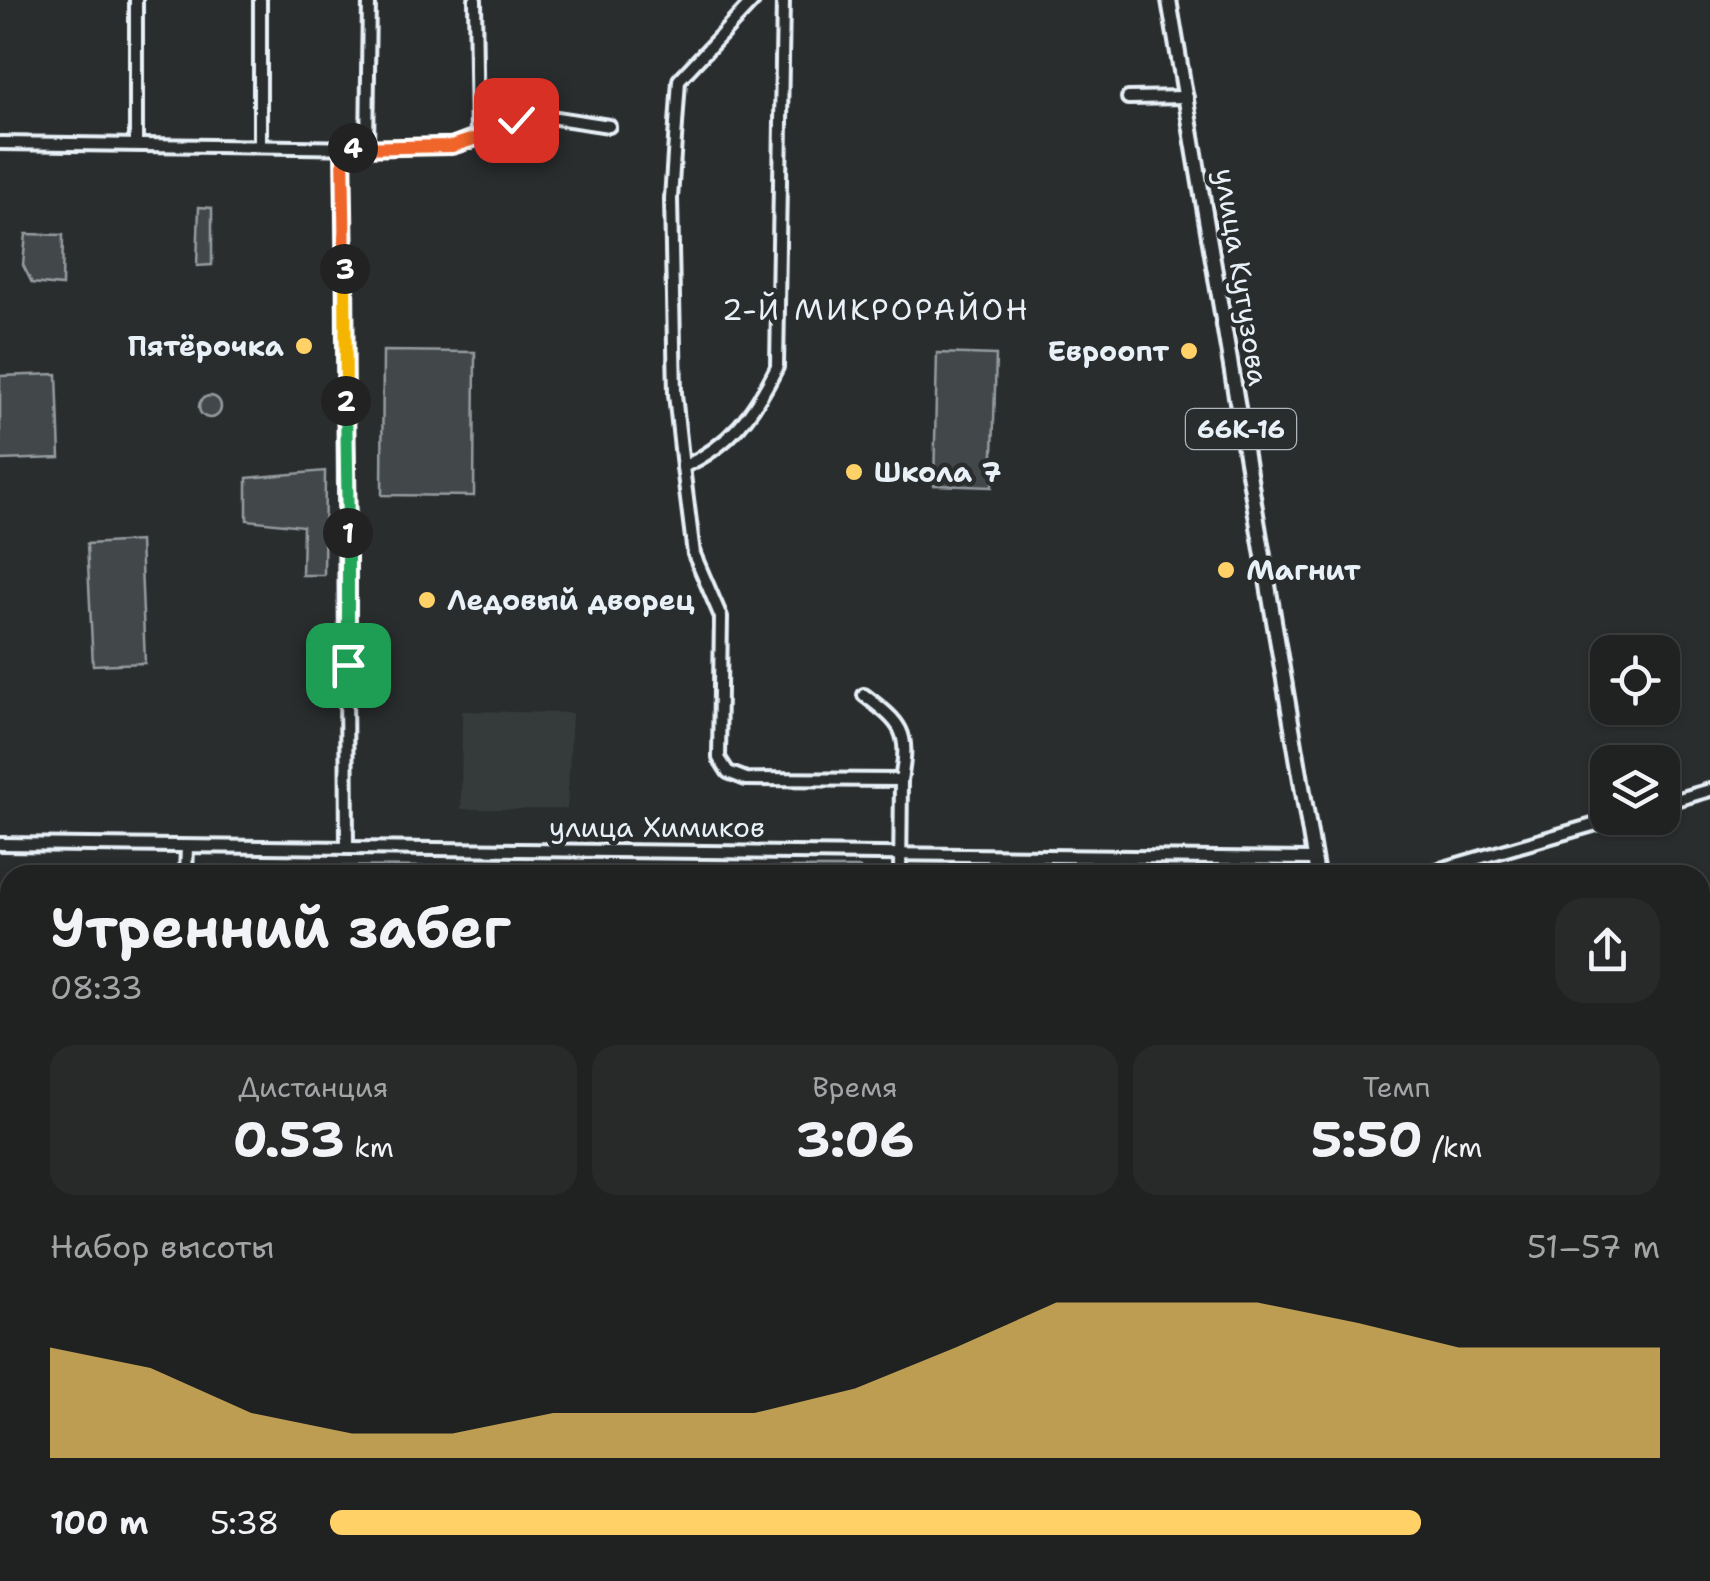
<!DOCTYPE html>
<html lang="ru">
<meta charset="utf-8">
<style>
:root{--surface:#202222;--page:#282a2a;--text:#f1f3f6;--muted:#a2a4a5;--line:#3d3f40;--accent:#ffd166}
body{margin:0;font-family:"Shantell Sans",sans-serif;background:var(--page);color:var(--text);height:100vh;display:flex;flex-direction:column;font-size:38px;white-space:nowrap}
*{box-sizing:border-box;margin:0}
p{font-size:32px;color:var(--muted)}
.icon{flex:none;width:55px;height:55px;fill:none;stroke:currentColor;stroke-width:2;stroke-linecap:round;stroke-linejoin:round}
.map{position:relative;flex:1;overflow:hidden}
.drawer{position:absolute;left:0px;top:865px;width:1710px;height:718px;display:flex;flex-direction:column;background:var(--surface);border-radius:30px 30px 0 0;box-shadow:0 2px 8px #0004,0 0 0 2px var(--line)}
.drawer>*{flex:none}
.controls{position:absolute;left:1590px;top:635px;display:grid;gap:20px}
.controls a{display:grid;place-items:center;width:90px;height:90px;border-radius:20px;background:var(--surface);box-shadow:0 2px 8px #0004,0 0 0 2px var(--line);font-size:50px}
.pin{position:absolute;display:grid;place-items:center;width:85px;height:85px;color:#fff;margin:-42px;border-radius:20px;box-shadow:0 5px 15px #0006}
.km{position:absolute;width:50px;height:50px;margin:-25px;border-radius:50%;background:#222;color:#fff;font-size:28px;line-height:50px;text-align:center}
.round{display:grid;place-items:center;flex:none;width:105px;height:105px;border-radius:30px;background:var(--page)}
.head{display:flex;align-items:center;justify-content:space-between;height:170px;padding:0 50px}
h1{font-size:55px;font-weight:700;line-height:75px}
.stats{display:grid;grid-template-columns:repeat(3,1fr);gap:15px;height:170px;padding:10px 50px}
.stats div{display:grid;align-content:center;border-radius:25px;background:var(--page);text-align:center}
.stats b{font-size:50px;font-weight:700}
.stats small{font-size:28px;font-weight:400}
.stats p{font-size:28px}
.chart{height:280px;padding:20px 50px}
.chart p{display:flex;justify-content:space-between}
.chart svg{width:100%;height:180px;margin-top:10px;fill:var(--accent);opacity:.7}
ul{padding:0 50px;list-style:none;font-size:32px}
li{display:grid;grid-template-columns:160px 120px 1fr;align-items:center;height:75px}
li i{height:25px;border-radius:12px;background:var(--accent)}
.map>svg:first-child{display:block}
.built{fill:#363a3b}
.green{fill:#424648;stroke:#959ca0;stroke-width:2.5}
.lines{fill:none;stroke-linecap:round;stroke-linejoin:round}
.river{stroke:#63686b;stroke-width:15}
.minor-casing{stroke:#e8f1f8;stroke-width:18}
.major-casing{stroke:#e8f1f8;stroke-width:20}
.minor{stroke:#2a2d2e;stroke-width:10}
.major{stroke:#2a2d2e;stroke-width:12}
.rail{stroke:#e8f1f8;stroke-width:2.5;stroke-dasharray:15 8;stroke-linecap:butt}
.split-1-casing{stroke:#fff;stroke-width:20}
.split-2-casing{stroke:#fff;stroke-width:20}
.split-3-casing{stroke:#fff;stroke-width:20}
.split-4-casing{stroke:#fff;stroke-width:20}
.split-5-casing{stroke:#fff;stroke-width:20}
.split-6-casing{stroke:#fff;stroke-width:20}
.split-1{stroke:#22a559;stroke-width:12}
.split-2{stroke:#22a559;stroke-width:12}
.split-3{stroke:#f5b400;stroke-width:12}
.split-4{stroke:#f0652b;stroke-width:12}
.split-5{stroke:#f0652b;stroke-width:12}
.split-6{stroke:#f5b400;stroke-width:12}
.poi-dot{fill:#ffd166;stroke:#2a2d2e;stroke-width:4}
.labels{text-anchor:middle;stroke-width:9;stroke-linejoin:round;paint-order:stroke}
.shield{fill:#2a2d2e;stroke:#afb6bb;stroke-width:2.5}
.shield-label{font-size:25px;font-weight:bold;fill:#e8f1f8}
.street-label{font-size:28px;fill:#e8f1f8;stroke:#2a2d2e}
.poi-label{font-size:28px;font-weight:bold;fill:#e8f1f8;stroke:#2a2d2e;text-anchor:start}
.neighbourhood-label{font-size:30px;letter-spacing:2.5px;fill:#e8f1f8;stroke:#2a2d2e}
</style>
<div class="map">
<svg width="1710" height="1581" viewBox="0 0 1710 1581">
<rect width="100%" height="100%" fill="#2a2d2e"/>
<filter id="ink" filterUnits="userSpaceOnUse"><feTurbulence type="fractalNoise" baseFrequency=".01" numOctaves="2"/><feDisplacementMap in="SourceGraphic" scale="20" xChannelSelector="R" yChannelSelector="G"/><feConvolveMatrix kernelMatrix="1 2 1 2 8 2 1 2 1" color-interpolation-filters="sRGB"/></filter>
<g filter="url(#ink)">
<g class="built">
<path d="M462,711L572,713L567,809H461Z"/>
<path d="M0,1410H10V1572H1268V1581H0Z"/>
</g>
<g class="green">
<path d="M199,207L212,208V265L197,266Z"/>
<path d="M26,234L63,235L62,286L32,283L23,265Z"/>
<path d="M383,351L475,352L474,496L382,495Z"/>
<path d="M937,353L996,355L992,487L934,485Z"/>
<path d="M57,374L60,458L0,460V376Z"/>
<circle cx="210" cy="407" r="11"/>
<path d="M325,471L324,575H302L303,526L247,520V478Z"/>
<path d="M140,541L145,663L93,665L87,544Z"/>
<path d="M197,866L860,868L866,875H197Z"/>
<path d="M920,870L1261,871L1289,875H920Z"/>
</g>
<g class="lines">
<g class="river">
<path d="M1700,1508L1710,1502"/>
<path d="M1633,1581L1639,1572"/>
</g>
<g class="minor-casing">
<g id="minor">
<path d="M260,0V144"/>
<path d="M475,0L477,139"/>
<path d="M754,0L679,80L671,199L675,394L683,467L694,554L721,617L719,758L728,772L746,779L901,780L900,875"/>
<path d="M1128,98L1187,97"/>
<path d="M136,142V0"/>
<path d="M0,143L367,148L452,145L516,120L550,117L609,126"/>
<path d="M343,147L347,848"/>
<path d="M367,148L369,0"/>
<path d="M683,467C731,445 754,413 777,367L783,0"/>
<path d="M864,695C902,724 910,731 901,780"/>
<path d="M1662,804L1710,790"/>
<path d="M0,844L1313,859"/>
<path d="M186,875L187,847"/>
<path d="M1420,875L1617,818"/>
<path d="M666,1581L667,1572"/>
</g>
</g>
<g class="major-casing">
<g id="major">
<path d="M1169,0L1317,875"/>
<path d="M0,1165L10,1166"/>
<path d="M1570,1572L1571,1581"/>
</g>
</g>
<use href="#minor" class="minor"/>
<use href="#major" class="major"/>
<g class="rail">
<path d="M1700,929L1710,923"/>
<path d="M1110,1581L1112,1572"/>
<path d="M1149,1581V1572"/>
</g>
</g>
</g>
<g class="lines" filter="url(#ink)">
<g class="split-1-casing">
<path id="split-1" d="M348,665V533"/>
</g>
<g class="split-2-casing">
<path id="split-2" d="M346,401L348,533"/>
</g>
<g class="split-3-casing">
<path id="split-3" d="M345,269L346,401"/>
</g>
<g class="split-4-casing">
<path id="split-4" d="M345,269L343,147L353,148"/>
</g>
<g class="split-5-casing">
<path id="split-5" d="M353,148L452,146L483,136"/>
</g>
<g class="split-6-casing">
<path id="split-6" d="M483,136L516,120"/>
</g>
<use href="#split-1" class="split-1"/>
<use href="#split-2" class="split-2"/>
<use href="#split-3" class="split-3"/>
<use href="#split-4" class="split-4"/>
<use href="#split-5" class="split-5"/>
<use href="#split-6" class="split-6"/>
</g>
<g class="poi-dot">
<circle cx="304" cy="346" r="10"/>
<circle cx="1189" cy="351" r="10"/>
<circle cx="854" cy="472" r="10"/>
<circle cx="1226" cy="570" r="10"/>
<circle cx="427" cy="600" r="10"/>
</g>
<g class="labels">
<rect class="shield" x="1186" y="409" width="110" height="40" rx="8"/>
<g class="shield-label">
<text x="1241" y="438">66К-16</text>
</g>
<g class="street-label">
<text transform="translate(1242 277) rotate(81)" y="10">улица Кутузова</text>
<text x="657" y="837">улица Химиков</text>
</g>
<g class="poi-label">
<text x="284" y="356" text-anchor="end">Пятёрочка</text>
<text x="1169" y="361" text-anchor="end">Евроопт</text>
<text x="874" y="482">Школа 7</text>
<text x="1246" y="580">Магнит</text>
<text x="447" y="610">Ледовый дворец</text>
</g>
<g class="neighbourhood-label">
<text x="876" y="320">2-Й МИКРОРАЙОН</text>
</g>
</g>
</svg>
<div class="controls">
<a><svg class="icon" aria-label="locate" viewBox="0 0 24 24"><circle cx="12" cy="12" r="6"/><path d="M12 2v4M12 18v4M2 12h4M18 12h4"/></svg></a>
<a><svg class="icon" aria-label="layers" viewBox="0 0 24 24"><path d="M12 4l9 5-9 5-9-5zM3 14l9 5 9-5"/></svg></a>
</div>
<div class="pin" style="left:348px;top:665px;background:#1e9e55"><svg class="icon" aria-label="arrive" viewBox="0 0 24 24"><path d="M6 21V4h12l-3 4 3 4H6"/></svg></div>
<div class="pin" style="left:516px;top:120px;background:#d93025"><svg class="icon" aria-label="check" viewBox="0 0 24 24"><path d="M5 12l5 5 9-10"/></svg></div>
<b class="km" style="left:348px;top:533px">1</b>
<b class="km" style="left:346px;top:401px">2</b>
<b class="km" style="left:345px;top:269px">3</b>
<b class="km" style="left:353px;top:148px">4</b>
<section class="drawer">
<div class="head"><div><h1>Утренний забег</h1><p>08:33</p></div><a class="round"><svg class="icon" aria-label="share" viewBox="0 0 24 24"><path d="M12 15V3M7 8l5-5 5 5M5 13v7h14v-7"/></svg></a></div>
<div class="stats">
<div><p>Дистанция</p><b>0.53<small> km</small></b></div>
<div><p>Время</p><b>3:06</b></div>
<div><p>Темп</p><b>5:50<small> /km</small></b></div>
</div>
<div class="chart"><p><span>Набор высоты</span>51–57 m</p>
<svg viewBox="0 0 160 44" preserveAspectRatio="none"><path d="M0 44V17L10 22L20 33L30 38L40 38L50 33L60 33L70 33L80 27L90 17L100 6L110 6L120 6L130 11L140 17L150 17L160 17V44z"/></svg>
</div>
<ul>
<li><b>100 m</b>5:38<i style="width:82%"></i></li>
</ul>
</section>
</div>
